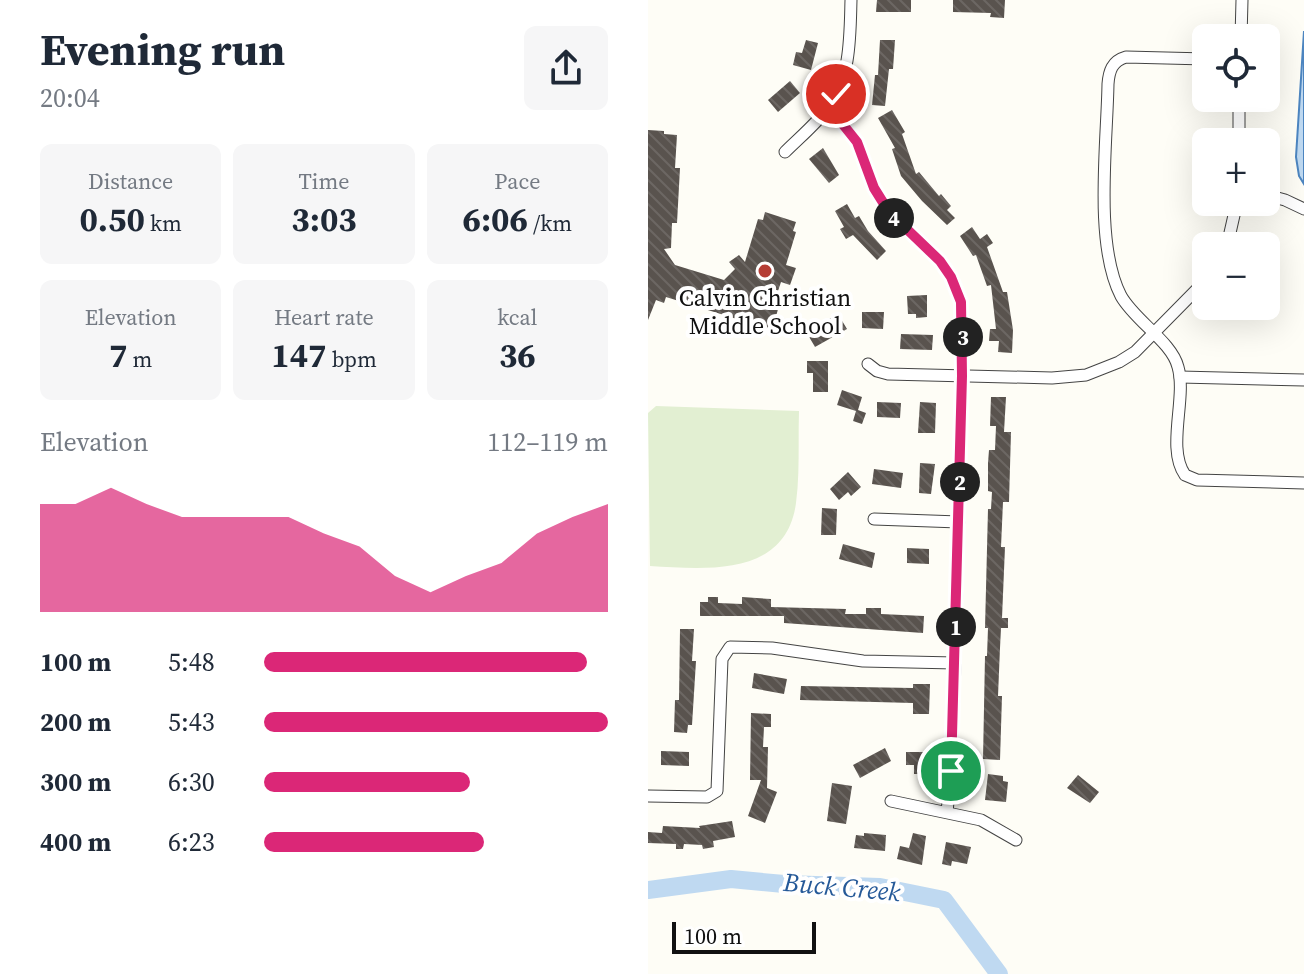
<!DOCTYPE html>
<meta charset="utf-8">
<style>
:root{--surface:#fff;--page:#f6f6f7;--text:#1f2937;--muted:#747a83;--accent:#db2777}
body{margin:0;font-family:"Source Serif 4",serif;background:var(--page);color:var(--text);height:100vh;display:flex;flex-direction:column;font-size:30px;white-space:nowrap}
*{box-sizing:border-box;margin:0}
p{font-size:26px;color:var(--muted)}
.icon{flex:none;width:44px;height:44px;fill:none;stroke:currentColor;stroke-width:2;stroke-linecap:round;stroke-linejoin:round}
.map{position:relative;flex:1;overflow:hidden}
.details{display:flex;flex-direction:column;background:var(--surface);width:648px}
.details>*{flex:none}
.fabs{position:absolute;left:544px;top:24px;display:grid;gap:16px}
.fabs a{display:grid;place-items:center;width:88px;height:88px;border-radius:12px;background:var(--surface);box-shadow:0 8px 32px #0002;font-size:40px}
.scale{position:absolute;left:24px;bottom:20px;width:144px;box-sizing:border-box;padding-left:8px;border:4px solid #111;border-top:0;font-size:22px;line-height:28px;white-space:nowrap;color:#111;-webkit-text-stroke:6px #fff;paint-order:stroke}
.pin{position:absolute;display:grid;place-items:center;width:68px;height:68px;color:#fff;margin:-34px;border:4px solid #fff;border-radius:50%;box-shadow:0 2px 8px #0007}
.km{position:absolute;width:40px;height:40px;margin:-20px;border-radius:50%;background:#222;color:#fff;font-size:22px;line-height:40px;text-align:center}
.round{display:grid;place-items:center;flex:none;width:84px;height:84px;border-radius:12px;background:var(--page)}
.summary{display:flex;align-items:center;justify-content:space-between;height:136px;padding:0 40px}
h1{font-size:44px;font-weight:700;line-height:60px}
.stats{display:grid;grid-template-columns:repeat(3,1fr);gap:12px;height:136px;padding:8px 40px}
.stats div{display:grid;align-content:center;border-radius:12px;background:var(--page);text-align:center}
.stats b{font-size:34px;font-weight:700}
.stats small{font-size:22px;font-weight:400}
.stats p{font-size:22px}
.chart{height:224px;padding:16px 40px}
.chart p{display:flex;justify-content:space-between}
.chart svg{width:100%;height:144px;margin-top:8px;fill:var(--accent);opacity:.7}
ul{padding:0 40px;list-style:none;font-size:26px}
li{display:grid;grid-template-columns:128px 96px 1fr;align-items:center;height:60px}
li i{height:20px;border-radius:10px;background:var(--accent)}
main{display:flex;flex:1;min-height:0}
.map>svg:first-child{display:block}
.pitch{fill:#e2efd2}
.water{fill:#bfd9f1;stroke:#4d86c1;stroke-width:2}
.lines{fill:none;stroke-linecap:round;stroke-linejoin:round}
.river{stroke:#bfd9f1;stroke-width:18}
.building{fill:url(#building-back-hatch)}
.street-casing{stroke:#444;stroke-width:13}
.street{stroke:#fff;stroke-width:11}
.route-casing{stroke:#fff;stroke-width:16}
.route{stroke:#db2777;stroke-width:10}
.poi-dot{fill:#b53d35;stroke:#fff;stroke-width:3}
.labels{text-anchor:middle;stroke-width:8;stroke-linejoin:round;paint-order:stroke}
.poi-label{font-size:24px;fill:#111;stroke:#fff}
.water-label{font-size:26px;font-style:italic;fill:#255998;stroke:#fff}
</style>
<main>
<section class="details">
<div class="summary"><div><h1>Evening run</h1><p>20:04</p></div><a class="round"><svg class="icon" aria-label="share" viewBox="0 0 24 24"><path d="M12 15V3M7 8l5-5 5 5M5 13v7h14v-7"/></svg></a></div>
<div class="stats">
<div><p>Distance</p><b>0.50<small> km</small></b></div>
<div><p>Time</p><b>3:03</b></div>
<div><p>Pace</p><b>6:06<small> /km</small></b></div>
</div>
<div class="stats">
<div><p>Elevation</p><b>7<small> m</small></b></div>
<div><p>Heart rate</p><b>147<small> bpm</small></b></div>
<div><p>kcal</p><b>36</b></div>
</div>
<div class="chart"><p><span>Elevation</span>112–119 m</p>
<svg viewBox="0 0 160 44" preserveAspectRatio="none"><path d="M0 44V11L10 11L20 6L30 11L40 15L50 15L60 15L70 15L80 20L90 24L100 33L110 38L120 33L130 29L140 20L150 15L160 11V44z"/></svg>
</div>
<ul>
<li><b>100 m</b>5:48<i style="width:94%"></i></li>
<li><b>200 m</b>5:43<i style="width:100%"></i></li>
<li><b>300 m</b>6:30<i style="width:60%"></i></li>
<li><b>400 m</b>6:23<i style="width:64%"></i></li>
</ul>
</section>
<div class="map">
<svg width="656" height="974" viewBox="0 0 656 974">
<defs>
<pattern id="building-back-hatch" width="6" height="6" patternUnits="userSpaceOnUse" patternTransform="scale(2)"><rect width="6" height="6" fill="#59534e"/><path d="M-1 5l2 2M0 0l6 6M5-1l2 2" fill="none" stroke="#6c6763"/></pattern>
</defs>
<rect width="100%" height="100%" fill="#fefdf6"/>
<path class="pitch" d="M8,406L151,411C150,442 152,473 148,503C138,578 57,569 2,566L0,413Z"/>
<path class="water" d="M656,31V184L651,176L648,157Z"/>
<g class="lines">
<path class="river" d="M0,890L83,879L136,884L232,887L296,900L351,974"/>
</g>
<g class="building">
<path d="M229,0H263V12H228Z"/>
<path d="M305,0H357L356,18L342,17L343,13L305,12Z"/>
<path d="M158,40L170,43L163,70L145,65L148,52L154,53Z"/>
<path d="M232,40H247L245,69H241L237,106L224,105L227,75H230Z"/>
<path d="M142,81L152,93L130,112L120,100Z"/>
<path d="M244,110L257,132L254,134L268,174L271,172L291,196L293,194L303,206L299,210L307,218L299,225L274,201L253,176L244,149L247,148L230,118Z"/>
<path d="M0,130L16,131V134L29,135L27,168H32L29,223H24L23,248L16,249L27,265L76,280L87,269L81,262L91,255L97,262L110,219L115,220L117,212L148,222L145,231L148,232L138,265L148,268L142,285L133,282L128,297L133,299L124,330L18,297L16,303L8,300L0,320Z"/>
<path d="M175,148L191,175L181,183L161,159Z"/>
<path d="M199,204L207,218L211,216L220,231L238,251L229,260L205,235L198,239L192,229L196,227L187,211Z"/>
<path d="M324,227L332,239L339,234L345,243L339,247L355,292H359L365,330L364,353L350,352L351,341H341L342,329H348L343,285L339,286L328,255L325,256L312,236Z"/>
<path d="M279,295V317L268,318V314H260L259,296Z"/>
<path d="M214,312H236L235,329L214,328Z"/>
<path d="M190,314L199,329L167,347L160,335L169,330L167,327Z"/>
<path d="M253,334L285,335L284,350L252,349Z"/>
<path d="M159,361H180V392H165V373H159Z"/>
<path d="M194,390L214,397L210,410L218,413L214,424L205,421L208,411L189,405Z"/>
<path d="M343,397H358L356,432H363L361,502H355L353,547H357L354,618H360V628H353L352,648L350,696H354L352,760L335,759L337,656H339L340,628H337L340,509H343L344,492L340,491V463L341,450H347L348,426H342Z"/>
<path d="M229,402L253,403L252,418L229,417Z"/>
<path d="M272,402L288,403L287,433H270Z"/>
<path d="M272,463L287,464L283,494L271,493Z"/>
<path d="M226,469L255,473L253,488L224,484Z"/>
<path d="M200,472L213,487L203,496L200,492L191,500L182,489Z"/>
<path d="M174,508L189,509L188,535H173Z"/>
<path d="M195,544L227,553L224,568L191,559Z"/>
<path d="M259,548L281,549V564L259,563Z"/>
<path d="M60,597H70V603L94,604V597L123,599V607L198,609L197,614H218V608H233V614L276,616L275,633L136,623V616H52V602H60Z"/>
<path d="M32,629H46L44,661H48L44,725H40L39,733L26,732L27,700H31Z"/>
<path d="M106,673L139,679L136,694L104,688Z"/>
<path d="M265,684H282L281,714H265V703L152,700L153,686L265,688Z"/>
<path d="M103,713L123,714V727H116L115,747H120L119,788L129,792L117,823L100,816L113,780H102Z"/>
<path d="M237,748L243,761L212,778L205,765Z"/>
<path d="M13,751L41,752V766L13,765Z"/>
<path d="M258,752H277L276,774H266V765H258Z"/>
<path d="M340,774L355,776V781L360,782L358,802L337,800Z"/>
<path d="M430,775L451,792L442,803L419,788Z"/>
<path d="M184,783L204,786L198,824L179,821Z"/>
<path d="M84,821L87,837L65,841L66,847L55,849L54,845L36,844L35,849H28V844L0,843V832L14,833L15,826L52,828L51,826Z"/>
<path d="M216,833L238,835L237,851L206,848L208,835L216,836Z"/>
<path d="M265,833L278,836L274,865L249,859L252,846L261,848Z"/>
<path d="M298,842L323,847L319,864L304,861L303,866L294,864Z"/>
</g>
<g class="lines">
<g class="street-casing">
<g id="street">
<path d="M593,38L594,0"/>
<path d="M558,59L478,57C464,61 461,71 460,84C459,144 446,244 473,296C487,321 524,342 530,367C539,398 518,448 537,475L549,480L656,483"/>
<path d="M181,107L209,142L226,188L241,212L292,261L303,277L313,302L314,376L307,663L303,771L299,812"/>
<path d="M591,142V98"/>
<path d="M137,152C151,138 168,124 180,108C203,78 202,35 203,0"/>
<path d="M618,195L637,200L656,209"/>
<path d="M579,246L589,202"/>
<path d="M220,364L229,371L240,374L404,378L438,375L471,362L487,352L558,280"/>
<path d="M532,377L656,380"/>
<path d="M226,519L311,522"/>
<path d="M0,796L59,797L69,791L74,659L82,647L124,648L215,661L307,663"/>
<path d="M243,801L333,820L368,840"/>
</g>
</g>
<use href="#street" class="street"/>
</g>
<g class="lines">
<g class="route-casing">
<path id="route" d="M188,94L181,107L209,142L226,188L241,212L292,261L303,277L313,302L314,376L303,771"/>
</g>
<use href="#route" class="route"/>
</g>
<circle class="poi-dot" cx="117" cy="271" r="8"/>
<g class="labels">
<g class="poi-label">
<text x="117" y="306">Calvin Christian<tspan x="117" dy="28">Middle School</tspan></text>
</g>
<g class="water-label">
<text transform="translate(194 887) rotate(5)" y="9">Buck Creek</text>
</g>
</g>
</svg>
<div class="fabs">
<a><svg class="icon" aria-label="locate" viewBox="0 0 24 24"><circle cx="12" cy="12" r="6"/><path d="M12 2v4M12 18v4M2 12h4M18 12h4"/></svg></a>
<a>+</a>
<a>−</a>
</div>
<div class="scale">100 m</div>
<div class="pin" style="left:303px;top:771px;background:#1e9e55"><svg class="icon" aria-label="arrive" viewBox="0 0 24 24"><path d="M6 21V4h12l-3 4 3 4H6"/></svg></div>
<div class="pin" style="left:188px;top:94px;background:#d93025"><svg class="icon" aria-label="check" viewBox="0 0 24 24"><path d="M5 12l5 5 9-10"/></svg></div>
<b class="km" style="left:308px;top:627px">1</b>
<b class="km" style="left:312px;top:482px">2</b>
<b class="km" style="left:315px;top:337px">3</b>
<b class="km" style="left:246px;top:218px">4</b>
</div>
</main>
